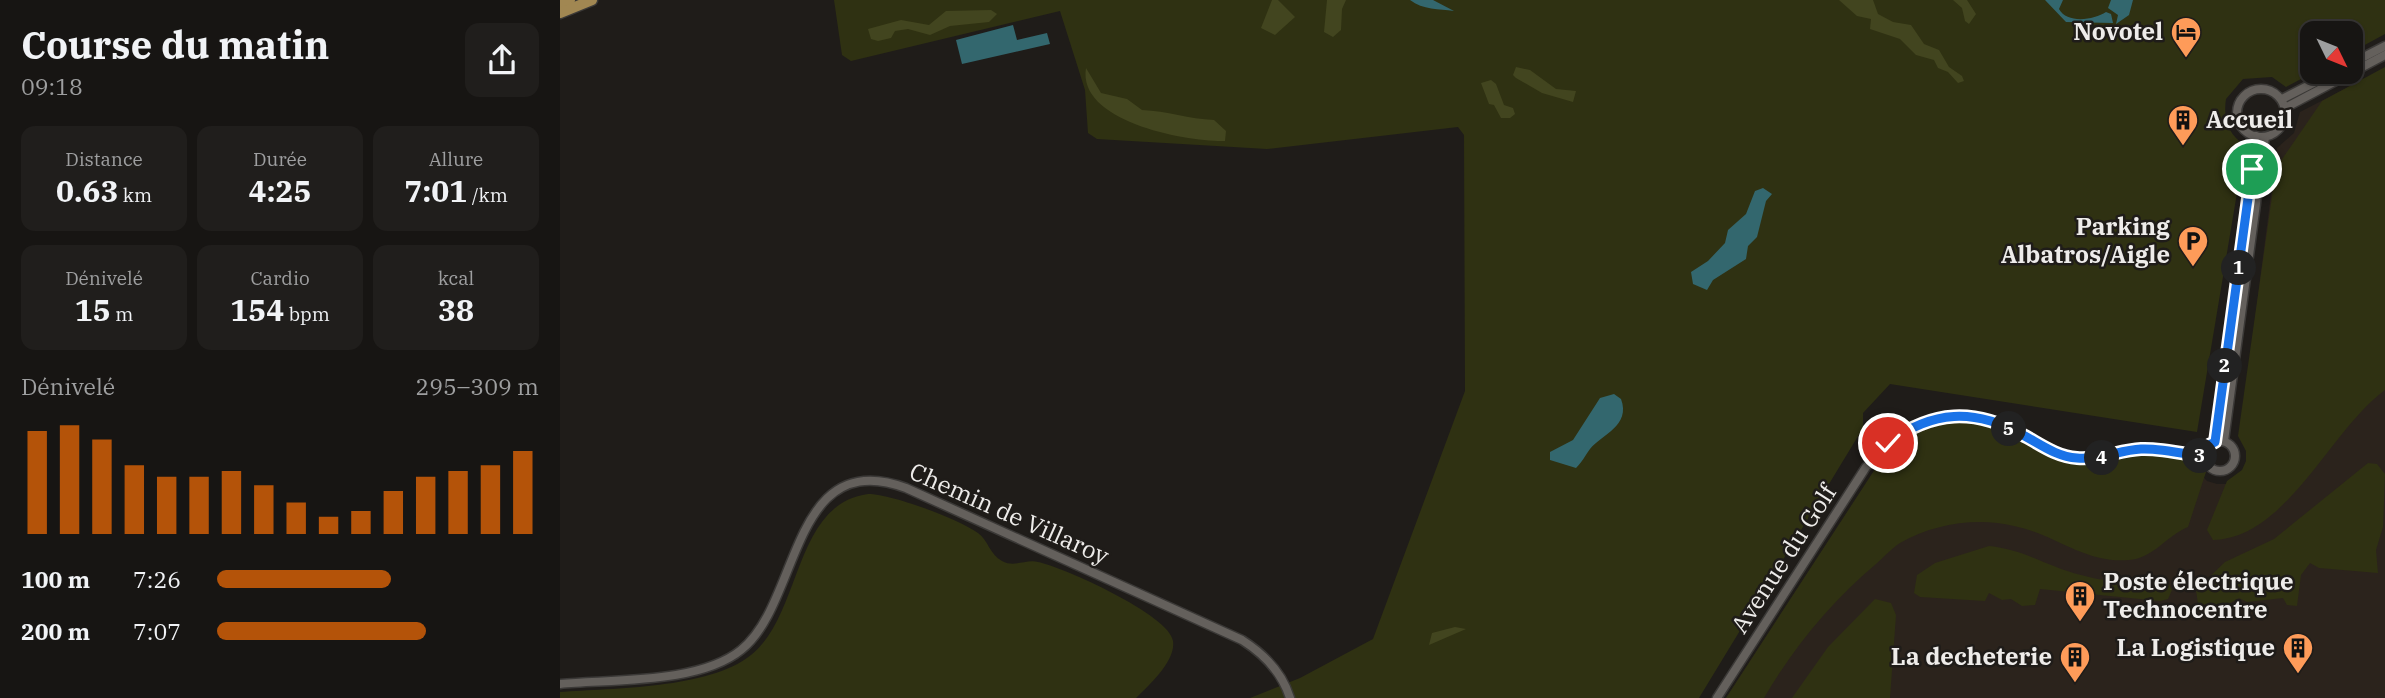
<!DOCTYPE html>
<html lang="fr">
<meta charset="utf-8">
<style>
:root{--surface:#171513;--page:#201e1c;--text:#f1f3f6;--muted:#9e9fa0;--line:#363433;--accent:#b45309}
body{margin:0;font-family:"IBM Plex Serif",serif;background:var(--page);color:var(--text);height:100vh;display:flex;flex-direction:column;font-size:26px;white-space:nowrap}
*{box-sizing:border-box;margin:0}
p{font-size:23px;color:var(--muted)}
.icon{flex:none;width:38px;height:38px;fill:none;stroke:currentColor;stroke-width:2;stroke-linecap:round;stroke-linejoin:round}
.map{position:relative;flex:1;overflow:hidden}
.drawer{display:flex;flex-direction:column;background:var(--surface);width:560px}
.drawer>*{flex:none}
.needle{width:46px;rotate:133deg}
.controls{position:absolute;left:1740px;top:21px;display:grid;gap:14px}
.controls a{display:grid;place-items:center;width:63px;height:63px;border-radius:14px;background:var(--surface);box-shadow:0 2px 5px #0004,0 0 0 2px var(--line);font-size:35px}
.pin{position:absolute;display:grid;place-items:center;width:60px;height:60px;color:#fff;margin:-30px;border:4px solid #fff;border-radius:50%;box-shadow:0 2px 7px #0007}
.km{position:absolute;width:35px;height:35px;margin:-18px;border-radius:50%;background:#222;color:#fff;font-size:19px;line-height:35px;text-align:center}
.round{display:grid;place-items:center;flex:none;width:74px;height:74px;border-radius:14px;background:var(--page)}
.overview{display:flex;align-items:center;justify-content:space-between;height:119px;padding:0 21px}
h1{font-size:38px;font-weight:700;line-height:52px}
.figures{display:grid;grid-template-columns:repeat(3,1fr);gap:10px;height:119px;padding:7px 21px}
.figures div{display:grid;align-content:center;border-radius:14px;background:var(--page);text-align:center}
.figures b{font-size:30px;font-weight:700}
.figures small{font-size:19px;font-weight:400}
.figures p{font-size:19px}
.chart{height:196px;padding:14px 21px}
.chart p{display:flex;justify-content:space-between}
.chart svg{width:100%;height:126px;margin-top:7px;stroke:var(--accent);stroke-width:6}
ul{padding:0 21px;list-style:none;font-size:23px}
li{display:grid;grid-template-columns:112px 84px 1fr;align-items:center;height:52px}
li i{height:18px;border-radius:9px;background:var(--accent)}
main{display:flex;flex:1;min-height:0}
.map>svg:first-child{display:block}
.built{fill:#2b231c}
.green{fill:#2f3112}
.forest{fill:#42451f}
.water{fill:#33676e}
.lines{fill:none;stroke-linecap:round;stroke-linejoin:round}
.minor-casing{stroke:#3b3937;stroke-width:11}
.major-casing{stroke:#3b3937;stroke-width:13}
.minor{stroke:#64605c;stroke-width:8}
.major{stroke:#a18752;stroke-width:10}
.route-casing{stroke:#fff;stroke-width:14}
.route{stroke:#1a73e8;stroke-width:9}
.labels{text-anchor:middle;stroke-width:5;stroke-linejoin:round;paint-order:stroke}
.poi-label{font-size:24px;font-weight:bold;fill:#eeecea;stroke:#1f1c19;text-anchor:end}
.street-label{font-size:24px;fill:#eeecea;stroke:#1f1c19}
</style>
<main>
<section class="drawer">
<div class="overview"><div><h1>Course du matin</h1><p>09:18</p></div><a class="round"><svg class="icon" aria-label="share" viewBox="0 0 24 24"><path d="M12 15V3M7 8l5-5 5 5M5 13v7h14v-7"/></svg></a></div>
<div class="figures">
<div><p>Distance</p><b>0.63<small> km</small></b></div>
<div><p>Durée</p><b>4:25</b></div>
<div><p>Allure</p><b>7:01<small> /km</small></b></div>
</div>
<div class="figures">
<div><p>Dénivelé</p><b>15<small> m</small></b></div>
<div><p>Cardio</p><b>154<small> bpm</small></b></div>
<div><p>kcal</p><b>38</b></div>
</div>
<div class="chart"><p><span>Dénivelé</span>295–309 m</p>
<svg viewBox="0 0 160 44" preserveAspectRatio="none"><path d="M5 44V8M15 44V6M25 44V11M35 44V20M45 44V24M55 44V24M65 44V22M75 44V27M85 44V33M95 44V38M105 44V36M115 44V29M125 44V24M135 44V22M145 44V20M155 44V15"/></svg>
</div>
<ul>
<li><b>100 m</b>7:26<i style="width:54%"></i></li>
<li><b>200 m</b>7:07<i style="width:65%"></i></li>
</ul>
</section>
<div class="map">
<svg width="1825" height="698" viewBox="0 0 1825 698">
<rect width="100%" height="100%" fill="#1f1c19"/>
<path class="built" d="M1825,68V698H1166L1322,459L1334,447L1365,429L1392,426L1492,460L1635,468L1647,481L1657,484H1666L1680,476L1686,463V450L1680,435L1717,148L1734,133L1740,112Z"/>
<g class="green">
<path d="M274,0H1825V34L1790,53V33H1752V72H1754L1726,87L1712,77L1683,79L1666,99C1663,118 1668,135 1685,145L1637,432L1330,384L1303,413V428L1139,698H690L740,678L813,639L905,391L904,135L898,127L707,149L537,139L528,133L525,90L500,11L291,61L282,55Z"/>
<path d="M1825,67V390C1770,430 1727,538 1653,540L1647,530L1667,481L1682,470L1686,461V451L1678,436L1716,168L1762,101Z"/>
<path d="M1388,421L1427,425L1456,437L1484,453L1510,461H1538L1589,452L1639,459L1646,472L1628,527C1606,536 1594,558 1569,560C1525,564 1495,534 1454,526C1417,517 1373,524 1340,543C1332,548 1324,557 1316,564C1272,601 1233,648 1204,698H1166L1317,466L1345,438Z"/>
<path d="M1808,463L1817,464L1825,474L1823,527L1816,550L1818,573L1759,568L1750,563L1741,575L1737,606L1727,605L1723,598L1687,602L1679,598L1665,606L1638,604L1636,590L1665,562L1714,539Z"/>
<path d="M308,494C332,494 398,519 418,533C428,540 430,555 442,561C454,568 466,559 478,562C503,567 610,615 613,641C616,661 589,685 576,698H0V692C53,688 149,689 191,655C242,615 233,504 308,494Z"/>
<path d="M1429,546C1466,550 1486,566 1521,575C1549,583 1578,585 1607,581L1612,590L1608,599L1600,601L1480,589L1475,605L1462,606L1451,599L1442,600L1429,593L1425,601L1360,597L1354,593L1357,575L1375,563Z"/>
<path d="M1315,599L1331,603L1336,615L1330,698H1232L1268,647Z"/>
</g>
<g class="forest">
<path d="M712,0H718L735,17L715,35L701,28Z"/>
<path d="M767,0H786L782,9L781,30L773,37L764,32Z"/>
<path d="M1279,0H1313L1318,14L1333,22L1351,25L1364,44L1379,50L1389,67L1402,76L1404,81L1398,83L1388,72L1378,68L1374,60L1356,55L1340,39L1310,29L1311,19L1297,16Z"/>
<path d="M1393,0H1407L1416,14L1409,24L1405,21L1402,8Z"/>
<path d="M431,10L437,14L429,22L390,26L370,35L348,29L335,31L331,38L318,41L311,39L308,29L341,20L369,25L386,11Z"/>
<path d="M956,67L970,70L996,89L1016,91L1013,102L982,93L956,78L953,75Z"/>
<path d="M526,68L541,93L567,99L582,110C607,111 629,119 654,120L666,131L665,141C627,142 517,122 526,68Z"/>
<path d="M931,80L936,84L944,105L953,108L955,114L950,118H941L934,105L929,104L921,83Z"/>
<path d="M895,627L906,629L869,645L872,633Z"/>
</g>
<g class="water">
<path d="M850,0H873L894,11C879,9 863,10 850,0Z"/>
<path d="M1485,0H1503L1499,9C1507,24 1534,20 1546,12L1551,14L1553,23L1506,22Z"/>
<path d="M1551,0H1573L1569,15L1556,24L1558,15L1548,8Z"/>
<path d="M453,25L457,40L487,33L490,44L402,64L396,40Z"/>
<path d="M1203,188L1212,194L1206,201L1197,237L1188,246L1186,259L1153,280L1147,290L1133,284L1131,272L1148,261L1165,243L1168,230L1186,214L1195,191Z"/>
<path d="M1054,394L1061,399C1071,426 1042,434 1030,449C1025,456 1022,462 1016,468L990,460V452L1013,440L1040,398Z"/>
</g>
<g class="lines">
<g class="minor-casing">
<g id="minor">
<path d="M1790,64L1825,46"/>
<circle cx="1701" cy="113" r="24"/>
<path d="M1722,99L1775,72"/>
<path d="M1725,108L1825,55"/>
<circle cx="1660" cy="456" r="15"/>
<path d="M1664,441L1705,137"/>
<path d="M1655,442L1696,136"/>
<path d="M0,684C52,679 139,684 181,650C241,603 230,445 346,488L682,640C704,654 722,672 730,698"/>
<path d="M1157,698L1306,467C1353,415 1395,401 1461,433C1478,442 1494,455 1513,458C1538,462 1558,450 1581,449C1602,449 1625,454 1645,457"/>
</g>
</g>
<g class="major-casing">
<g id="major">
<path d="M0,4L10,0"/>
<path d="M0,13L32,0"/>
</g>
</g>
<use href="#minor" class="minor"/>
<use href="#major" class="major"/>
</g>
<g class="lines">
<g class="route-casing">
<path id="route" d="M1328,443C1373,410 1414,408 1463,435C1480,444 1497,457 1517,458C1541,460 1559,450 1581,449C1601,448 1625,454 1645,457L1649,445L1655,442L1692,169"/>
</g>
<use href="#route" class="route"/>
</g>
<defs>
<g id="hotel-pin" transform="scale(1.575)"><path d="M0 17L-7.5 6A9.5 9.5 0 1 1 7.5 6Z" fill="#fe9b59" stroke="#1f1c19"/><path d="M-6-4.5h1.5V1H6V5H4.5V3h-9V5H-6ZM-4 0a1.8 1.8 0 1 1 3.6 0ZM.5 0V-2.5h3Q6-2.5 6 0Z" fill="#111"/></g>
<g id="building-pin" transform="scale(1.575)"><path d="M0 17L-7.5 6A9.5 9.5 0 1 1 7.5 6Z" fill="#fe9b59" stroke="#1f1c19"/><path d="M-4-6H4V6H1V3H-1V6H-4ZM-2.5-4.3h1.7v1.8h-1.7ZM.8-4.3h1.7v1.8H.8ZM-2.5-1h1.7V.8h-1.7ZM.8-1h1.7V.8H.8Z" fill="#111"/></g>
<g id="parking-pin" transform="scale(1.575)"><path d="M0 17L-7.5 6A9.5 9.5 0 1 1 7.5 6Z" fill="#fe9b59" stroke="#1f1c19"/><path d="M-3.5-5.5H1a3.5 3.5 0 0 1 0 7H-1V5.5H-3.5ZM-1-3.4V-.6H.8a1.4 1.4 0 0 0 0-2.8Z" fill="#111"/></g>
</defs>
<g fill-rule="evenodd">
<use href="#hotel-pin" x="1626" y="32"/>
<use href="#building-pin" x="1623" y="120"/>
<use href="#parking-pin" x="1633" y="241"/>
<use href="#building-pin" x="1520" y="596"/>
<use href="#building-pin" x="1738" y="648"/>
<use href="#building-pin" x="1515" y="657"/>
</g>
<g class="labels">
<g class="poi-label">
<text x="1603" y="40">Novotel</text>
<text x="1646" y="128" text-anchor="start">Accueil</text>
<text x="1610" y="235">Parking<tspan x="1610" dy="28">Albatros/Aigle</tspan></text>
<text x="1543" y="590" text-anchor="start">Poste électrique<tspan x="1543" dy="28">Technocentre</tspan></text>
<text x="1715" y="656">La Logistique</text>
<text x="1492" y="665">La decheterie</text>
</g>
<g class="street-label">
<text transform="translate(449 514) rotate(24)" y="8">Chemin de Villaroy</text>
<text transform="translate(1224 559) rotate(-57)" y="8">Avenue du Golf</text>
</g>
</g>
</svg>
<div class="controls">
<a><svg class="needle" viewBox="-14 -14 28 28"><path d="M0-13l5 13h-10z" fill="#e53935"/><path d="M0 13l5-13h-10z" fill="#9e9fa0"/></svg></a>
</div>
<div class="pin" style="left:1692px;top:169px;background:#1e9e55"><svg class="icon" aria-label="arrive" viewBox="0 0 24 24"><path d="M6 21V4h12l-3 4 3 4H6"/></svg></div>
<div class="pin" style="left:1328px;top:443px;background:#d93025"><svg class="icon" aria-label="check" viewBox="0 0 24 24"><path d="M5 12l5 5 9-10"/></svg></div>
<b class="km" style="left:1679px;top:268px">1</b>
<b class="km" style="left:1665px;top:366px">2</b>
<b class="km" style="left:1640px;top:456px">3</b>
<b class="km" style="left:1542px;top:458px">4</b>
<b class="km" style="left:1449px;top:429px">5</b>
</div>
</main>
